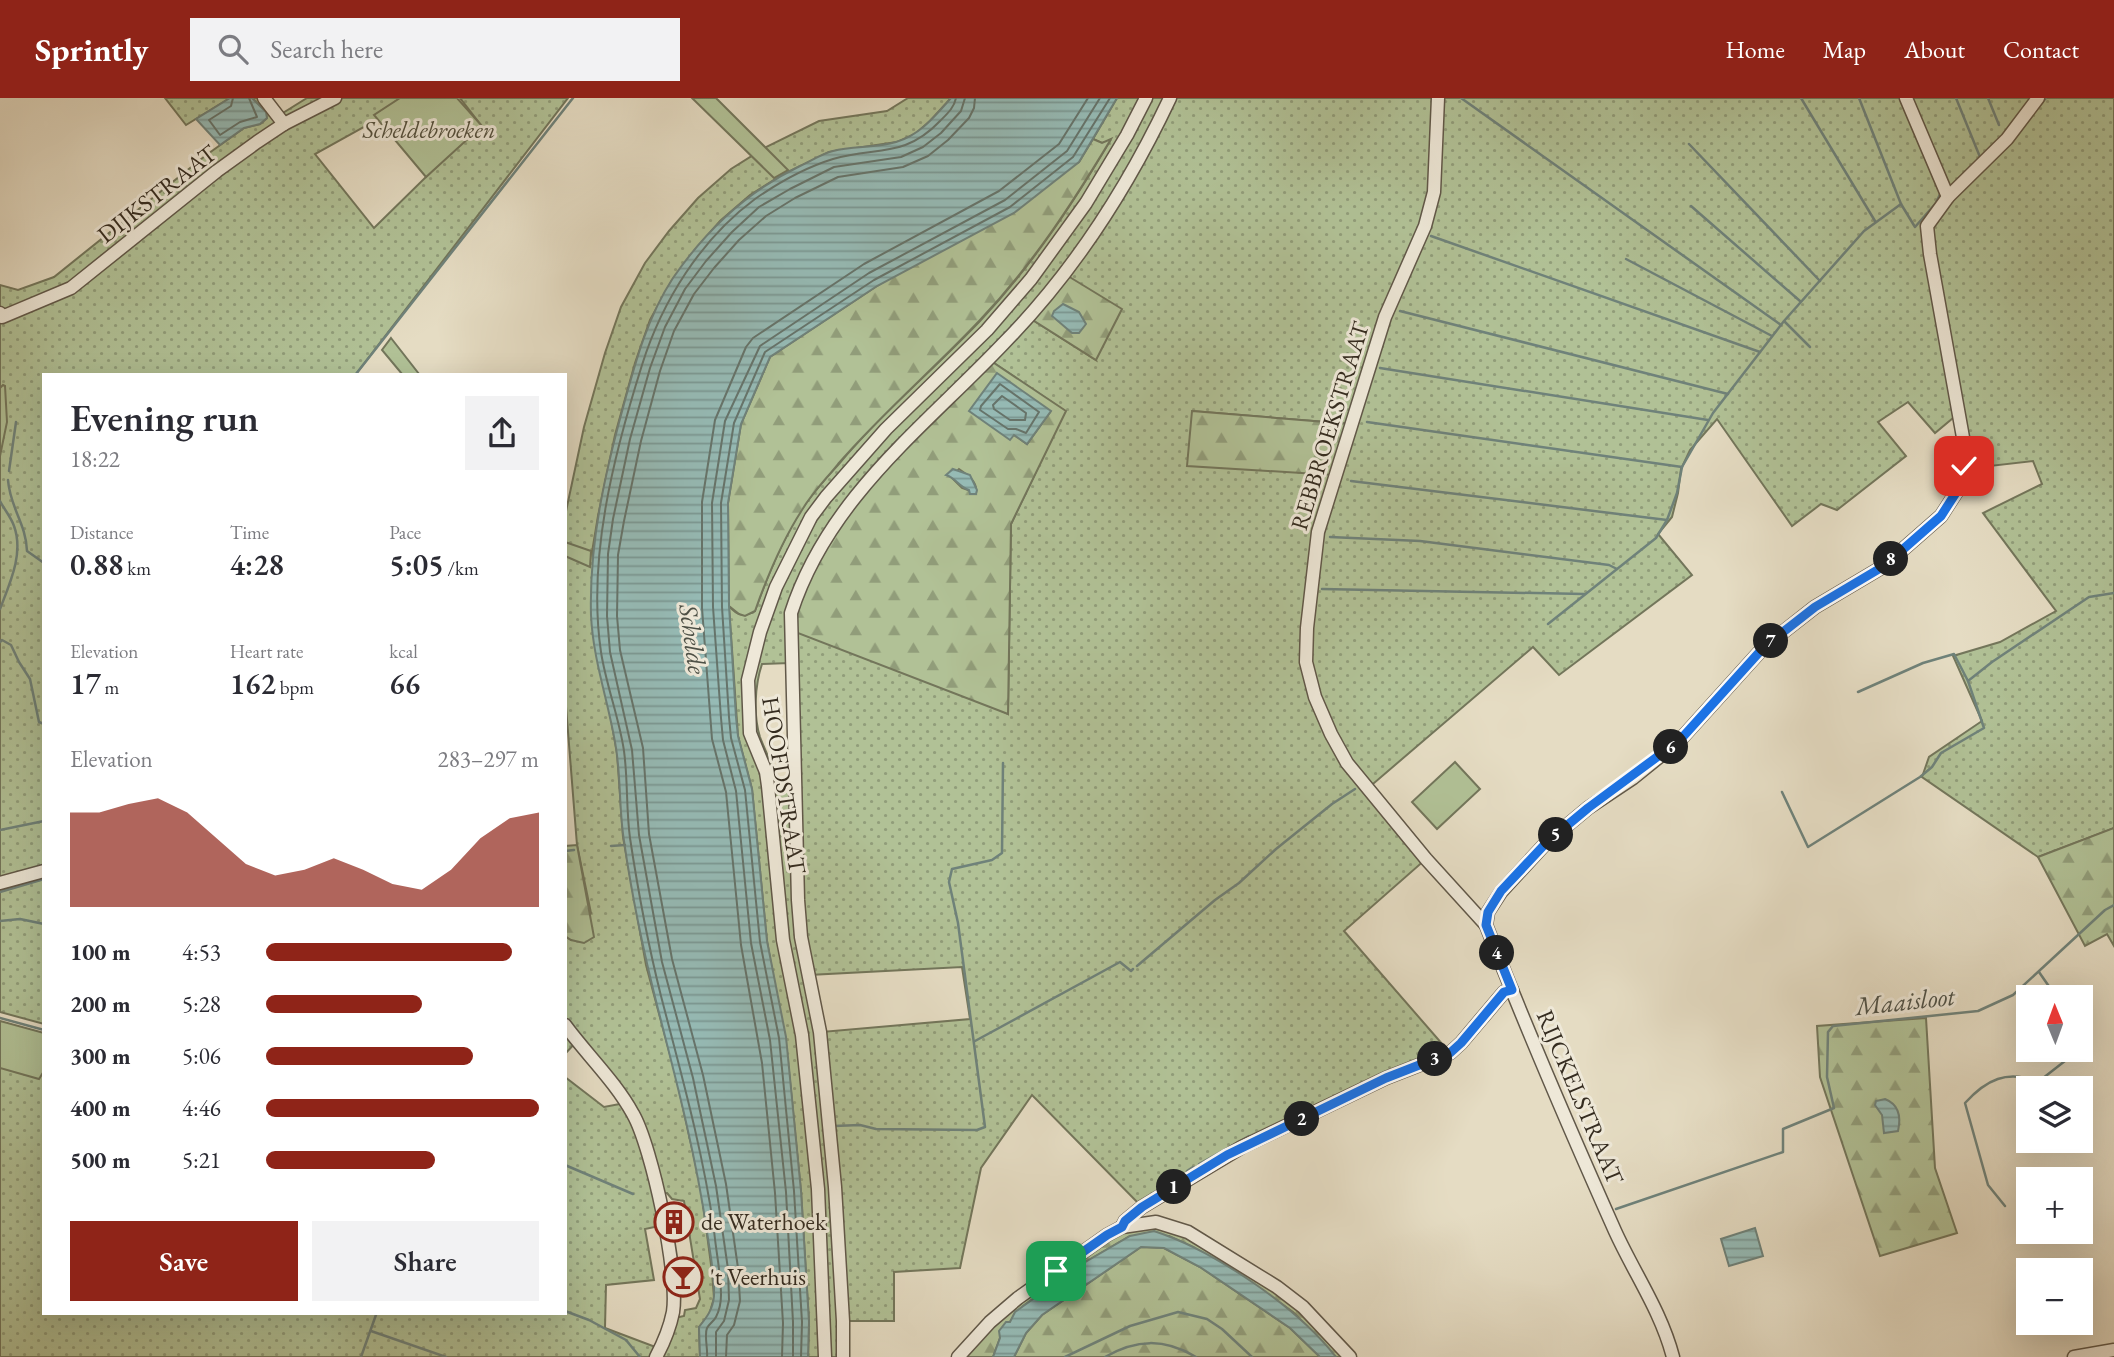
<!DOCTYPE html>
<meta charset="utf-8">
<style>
:root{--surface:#fff;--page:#f2f2f3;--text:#2b2b33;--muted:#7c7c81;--accent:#8f2418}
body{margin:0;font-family:"EB Garamond",serif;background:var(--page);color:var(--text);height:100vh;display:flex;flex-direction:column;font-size:26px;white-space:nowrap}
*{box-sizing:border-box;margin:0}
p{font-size:23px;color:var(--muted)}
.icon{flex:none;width:38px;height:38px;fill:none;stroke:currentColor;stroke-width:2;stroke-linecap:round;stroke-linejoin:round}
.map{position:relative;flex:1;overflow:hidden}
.details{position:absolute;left:42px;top:275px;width:525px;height:942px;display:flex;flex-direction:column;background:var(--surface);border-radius:0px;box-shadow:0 7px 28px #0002}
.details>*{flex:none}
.needle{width:46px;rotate:359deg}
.fabs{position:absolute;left:2016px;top:887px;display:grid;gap:14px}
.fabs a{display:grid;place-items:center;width:77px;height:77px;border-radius:0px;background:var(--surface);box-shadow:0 7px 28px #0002;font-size:35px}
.pin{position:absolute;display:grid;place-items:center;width:60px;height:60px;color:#fff;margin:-30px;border-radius:14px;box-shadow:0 4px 10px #0006}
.km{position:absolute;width:35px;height:35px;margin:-18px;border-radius:50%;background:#222;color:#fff;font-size:19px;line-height:35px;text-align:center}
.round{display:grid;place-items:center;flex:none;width:74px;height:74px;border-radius:0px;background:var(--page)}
.overview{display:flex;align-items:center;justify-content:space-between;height:119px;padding:0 28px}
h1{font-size:38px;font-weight:600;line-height:52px}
.metrics{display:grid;grid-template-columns:repeat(3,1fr);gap:10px;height:119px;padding:7px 28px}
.metrics div{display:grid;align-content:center}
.metrics b{font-size:30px;font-weight:600}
.metrics small{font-size:19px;font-weight:400}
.metrics p{font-size:19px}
.chart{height:196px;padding:14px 28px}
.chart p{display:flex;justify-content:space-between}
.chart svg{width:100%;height:126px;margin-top:7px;fill:var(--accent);opacity:.7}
.cta{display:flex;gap:14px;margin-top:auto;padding:14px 28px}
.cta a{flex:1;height:80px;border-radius:0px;background:var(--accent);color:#fff;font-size:28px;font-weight:600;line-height:80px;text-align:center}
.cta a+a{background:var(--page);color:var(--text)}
ul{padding:0 28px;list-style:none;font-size:23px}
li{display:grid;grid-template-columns:112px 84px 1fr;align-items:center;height:52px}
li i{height:18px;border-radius:9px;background:var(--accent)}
header{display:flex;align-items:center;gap:42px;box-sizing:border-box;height:98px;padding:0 35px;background:var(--accent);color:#fff}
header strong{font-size:33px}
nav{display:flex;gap:38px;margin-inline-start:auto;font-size:24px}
.search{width:490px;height:63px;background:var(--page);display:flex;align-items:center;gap:18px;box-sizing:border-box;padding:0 24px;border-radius:0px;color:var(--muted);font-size:26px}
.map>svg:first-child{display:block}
.grass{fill:url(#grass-dots);stroke:#73765b;stroke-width:2;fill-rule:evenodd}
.forest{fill:url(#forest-firs);stroke:#73765b;stroke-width:2;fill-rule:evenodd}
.park{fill:#b1c196;stroke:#73765b;stroke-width:2}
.water{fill:url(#water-rules);stroke:#6f827a;stroke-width:2}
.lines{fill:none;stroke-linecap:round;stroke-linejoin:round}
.shore{stroke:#66746b;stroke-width:2}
.stream{stroke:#6f827a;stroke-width:2.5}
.street-casing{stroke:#615849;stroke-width:15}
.street{stroke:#eee8d8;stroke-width:12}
.route-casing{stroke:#fff;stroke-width:14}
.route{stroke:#1a73e8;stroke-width:9}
.labels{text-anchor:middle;stroke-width:6;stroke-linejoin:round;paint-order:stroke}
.park-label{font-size:24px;font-style:italic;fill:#54513e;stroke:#eee8d8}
.street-label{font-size:24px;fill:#352c20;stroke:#eee8d8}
.poi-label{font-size:24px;fill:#352c20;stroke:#eee8d8;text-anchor:start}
.water-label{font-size:26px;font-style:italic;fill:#4d5046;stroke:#eee8d8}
</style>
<header>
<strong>Sprintly</strong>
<div class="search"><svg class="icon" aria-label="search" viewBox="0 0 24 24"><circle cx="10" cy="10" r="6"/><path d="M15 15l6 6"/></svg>Search here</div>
<nav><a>Home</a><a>Map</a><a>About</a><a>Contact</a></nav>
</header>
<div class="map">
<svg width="2114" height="1259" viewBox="0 0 2114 1259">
<defs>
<pattern id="grass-dots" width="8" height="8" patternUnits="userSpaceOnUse" patternTransform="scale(1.75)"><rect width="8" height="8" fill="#b1c196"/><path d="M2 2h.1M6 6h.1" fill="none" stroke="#919d7a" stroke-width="1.8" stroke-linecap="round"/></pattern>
<pattern id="forest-firs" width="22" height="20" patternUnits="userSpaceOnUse" patternTransform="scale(1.75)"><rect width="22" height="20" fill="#b1c196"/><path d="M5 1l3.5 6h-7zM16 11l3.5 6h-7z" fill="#919d7a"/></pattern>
<pattern id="water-rules" width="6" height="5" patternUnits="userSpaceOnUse" patternTransform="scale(1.75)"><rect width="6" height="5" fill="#96bbb6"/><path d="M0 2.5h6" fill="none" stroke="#7b9894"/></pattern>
</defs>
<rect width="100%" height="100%" fill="#e5dcc3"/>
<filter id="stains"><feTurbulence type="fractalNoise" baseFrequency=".00286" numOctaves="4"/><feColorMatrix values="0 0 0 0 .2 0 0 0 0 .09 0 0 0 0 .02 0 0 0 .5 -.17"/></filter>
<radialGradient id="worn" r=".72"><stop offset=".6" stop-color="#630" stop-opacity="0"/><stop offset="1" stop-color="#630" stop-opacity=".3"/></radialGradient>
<g class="grass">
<path d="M165,0H230L186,27Z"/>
<path d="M252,0H264L278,18L307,0H408L382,19L315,56L374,130L480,26L460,0H568L356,276H44V769L0,781V187L18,192L54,179L205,58L244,30L260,26L267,20L266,14Z"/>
<path d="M908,0H951L930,23L915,36L897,44L829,54L782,77L750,97L720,123L694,153L672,182L650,222L635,265L615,337L598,418L592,454L610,616L617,655L623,739L646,867L677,983L701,1091L712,1174L714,1200L709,1217L699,1229L700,1259H0V924L44,937V1214H565V979L604,1009L625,1005L577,943L565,956V838L571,842L591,815L577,747L565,596V418L584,329L605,255L621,209L645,165L669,133L698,100L731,71L766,49L819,23L887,13ZM667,1095L672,1101L684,1103L700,1201L696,1210L685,1212L684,1218L675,1220L658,1250L605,1230L606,1187L654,1182L645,1131L664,1127L658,1096Z"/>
<path d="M1117,0H2114V730L2038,759L1922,679L1929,659L1982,623L1953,558L2000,544L2056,513L1983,415L2042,386L2033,363L1964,371L1959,315L1935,335L1908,304L1878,324L1906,358L1837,412L1821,406L1792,428L1717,321L1690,352L1681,371L1678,395L1672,419L1658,436L1692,477L1559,577L1533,549L1367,691L1426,761L1344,833L1450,955L1318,1014L1142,1109L1032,997L981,1070L960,1170L894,1174V1223H844L843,1259H808L809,1224L801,1093L788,963L767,843L752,691L738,638L729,508C737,518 744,519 755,513C767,479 782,443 801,412C812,396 825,381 838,367C882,315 933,272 980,223C1031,169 1072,107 1110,43L1102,45L1093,41ZM1064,175L1096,262L1028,219ZM988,261L1065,313L1011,426L1008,616L791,515ZM1192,313L1350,326L1333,377ZM790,565L793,688L777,687C774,669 766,655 760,639C753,617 755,587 762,566ZM962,869L970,921L822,934L809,877Z"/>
<path d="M44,781V926L0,914V792Z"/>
</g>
<g class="forest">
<path d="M1093,41L1102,45L1111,41C1072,106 1032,167 980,222C934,271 882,315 838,366C826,381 812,395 802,412C782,443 767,479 755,513L745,518L739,516L729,508L728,405L741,326L770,259L877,188L1079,64Z"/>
<path d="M1063,175L1122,211L1096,262L1028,219Z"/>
<path d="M988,261L1066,313L1011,426L1008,616L790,532L830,430ZM1051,313L1027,346L1014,337ZM959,371C968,377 978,384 976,395L962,390L951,379Z"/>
<path d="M1192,313L1350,326L1333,377L1187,368Z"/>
<path d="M2114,730V848L2107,836L2085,848L2038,759Z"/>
<path d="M577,747L594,839L584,845L571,842L565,838V748Z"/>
<path d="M1926,920L1935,1070L1957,1135L1880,1158L1820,979L1817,928Z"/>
<path d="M1173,1128L1277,1189L1348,1259H1336L1293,1214L1242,1178L1193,1149L1169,1138H1130L1082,1166L1063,1179L1056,1188L1047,1191L1023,1208L1013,1219L1000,1240L993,1259H958L990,1224L1122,1129Z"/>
<path d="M1141,1149L1164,1150L1200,1169L1290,1230L1320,1259H1014L1026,1235L1042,1217Z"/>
</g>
<g class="park">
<path d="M400,0H457L482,28L426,79L374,17Z"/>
<path d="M692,0H716L788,72L774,80Z"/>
<path d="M391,240L419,276H402L382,252Z"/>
<path d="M3,287L5,288L7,324L0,358V290Z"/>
<path d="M565,444L591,453L590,469L565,458Z"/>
<path d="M1455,664L1480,691L1437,731L1412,704Z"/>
<path d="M0,923L44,935V973L39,981L0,970Z"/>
</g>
<g class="water">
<path d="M230,0H252L266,14L267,20L260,26L244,30L220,47L196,21Z"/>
<path d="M951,0H1117L1079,64L1014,115L877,188L770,259L741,326L728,405L729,508L736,619L738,638L752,691L767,843L786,939L801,1093L809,1224L808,1259H700L699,1229C707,1219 713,1211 714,1198C715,1177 710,1155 707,1134C696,1058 677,985 658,911C644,856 632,799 624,743C619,712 621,681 616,650C609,605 593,563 591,517C589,445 605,375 624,306C636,262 648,218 673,180C706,132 748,93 800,68C811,63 821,56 833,53C853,48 876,50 896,44C920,37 935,18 951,0Z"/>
<path d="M1063,206L1079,214L1086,226L1079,235H1072L1052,218L1054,213Z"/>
<path d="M997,275L1051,313L1027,346L1014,337L1010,342L969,313Z"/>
<path d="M953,371L970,377L977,392L976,396H970L969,392C959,389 956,380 946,377Z"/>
<path d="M1885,1001C1900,1007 1901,1020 1898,1033L1884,1035L1882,1017L1875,1007L1876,1003Z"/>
<path d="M1755,1130L1763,1158L1729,1168L1721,1141Z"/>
<path d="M1154,1133C1215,1153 1297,1209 1336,1259H1320L1290,1230L1200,1169L1164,1150L1141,1149L1042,1217L1026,1235L1014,1259H993L1000,1240L999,1233L1006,1224H1010L1015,1214L1047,1191L1056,1188L1063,1179L1082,1166L1130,1138Z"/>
</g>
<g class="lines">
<g class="shore">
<path d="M233,0L231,8L209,22L220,37L240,24L257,19L249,0"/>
<path d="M1000,286L1039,314L1026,335L1016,331H1008L980,312L981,308Z"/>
<path d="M1002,298L1026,315L1025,322H1010L994,311L993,307Z"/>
<path d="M707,1259C708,1251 704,1237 707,1230C709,1226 714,1223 716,1219C719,1213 721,1204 721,1197C721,1176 716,1154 714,1132C703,1053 681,975 661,898C648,846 638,793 630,740C626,711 628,682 624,653C619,619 606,587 601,554C587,460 614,356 642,267C662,203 701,141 755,101C778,85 807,69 833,61C875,48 904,61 940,23C947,16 954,10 956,0"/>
<path d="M716,1259V1234L724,1223L729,1202L728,1171L716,1088L693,980L662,864L639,737L632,652L610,554L607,518L608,456L613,421L630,341L650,270L665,229L685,191L706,163L732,134L759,109L790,91L834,69L901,59L923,49L941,35L961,13L965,0"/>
<path d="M726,1259L727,1237L734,1227L740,1203L738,1170L726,1086L703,977L672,861L649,736L643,650L620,552L617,518L618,457L624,423L641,343L660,273L674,233L694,196L714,170L739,142L766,118L795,100L838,79L903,69L928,58L948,42L969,20L974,10L975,0"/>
<path d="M782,1259L783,1225L775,1095L762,965L741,847L726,694L712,641L702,510V404L715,322L746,249L753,240L864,166L999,93L1059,46L1088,0"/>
<path d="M793,1259V1224L786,1094L770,942L751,845L736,693L723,642L721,620L713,509L712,405L725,323L760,248L869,175L1005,102L1067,53L1100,0"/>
<path d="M801,1259L802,1224L794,1093L779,940L760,844L745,692L731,640L729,619L722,509L721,405L734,325L765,254L874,182L1010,109L1073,59L1110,0"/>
</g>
<g class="stream">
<path d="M1461,0L1781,227"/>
<path d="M1801,0L1875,123"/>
<path d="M1859,0L1901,106L1915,129L1936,105L1941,94"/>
<path d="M1956,0L1980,59"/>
<path d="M1988,0L1999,27"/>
<path d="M2041,6L2046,0"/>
<path d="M1689,46L1820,183"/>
<path d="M1691,108L1800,203"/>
<path d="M1431,138L1760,254"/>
<path d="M1626,161L1772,238"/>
<path d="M1400,213L1728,296"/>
<path d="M1785,224L1810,249"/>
<path d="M1380,270L1708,322"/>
<path d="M356,276L573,0"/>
<path d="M1367,324L1682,369"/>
<path d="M9,373L16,324"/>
<path d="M8,382C10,410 26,425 27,453L44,465"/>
<path d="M1351,383L1667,422"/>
<path d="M0,403C4,411 11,419 14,428C24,455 10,485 0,511"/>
<path d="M1330,439L1420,443L1609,467L1617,471"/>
<path d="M1322,491L1584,496"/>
<path d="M1548,526L1656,440L1667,422L1677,395L1682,369L1713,315L1784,223L1864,133L1901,106"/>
<path d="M0,544L2,542L11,547L19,564L30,581L39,624L44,626"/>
<path d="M1858,594L1923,565L1954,556L1968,583L1992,564L2089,499L2114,495"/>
<path d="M1782,694L1808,749L1920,679L1932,669L1941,655L1984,630L1968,583"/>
<path d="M0,732L44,723"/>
<path d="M611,748L625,747"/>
<path d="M565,753L574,752"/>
<path d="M0,794L44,781"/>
<path d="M0,823L20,821L44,826"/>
<path d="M1137,868L1215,802L1239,785L1276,751L1332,706L1355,691"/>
<path d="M2039,874L2057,900"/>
<path d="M0,920L44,932"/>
<path d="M2081,933L2087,941L2086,947L2081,951"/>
<path d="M975,943L1120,864L1131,873L1133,871"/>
<path d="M834,1028L860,1027L876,1031L977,1032L985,1029L958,825L949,784L952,771L992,762L1002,755L1003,665"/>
<path d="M1199,1066L1249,1038"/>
<path d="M565,1067L633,1096"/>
<path d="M1187,1073L1193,1069"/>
<path d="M1176,1096L1191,1087"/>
<path d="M2005,1108L1988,1087L1965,1005C1986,982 2007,971 2038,984L2079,952"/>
<path d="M1616,1111L1783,1054V1031L1834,1010L1827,979L1828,934L1833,928L1978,913L2013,897L2105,812L2114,807"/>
<path d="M565,1213L589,1222L626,1242L640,1259"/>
<path d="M371,1233L446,1259"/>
<path d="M361,1259L377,1214"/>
<path d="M1065,1259L1130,1228L1178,1214L1207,1221L1222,1231L1252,1259"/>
<path d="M1105,1259C1136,1241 1164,1240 1196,1259"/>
</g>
<g class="street-casing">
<g id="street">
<path d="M264,0L284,26"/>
<path d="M1438,0L1434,94L1425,128L1385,219L1318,434L1307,530L1306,564L1315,599L1331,636L1347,665L1426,761L1486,827"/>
<path d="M1906,0L1948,99"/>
<path d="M0,215L2,219L71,190L217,73L257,44L284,26L335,0"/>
<path d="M0,785L44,773"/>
<path d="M565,927C587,957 615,983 633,1016C652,1049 679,1177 673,1214C670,1229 663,1246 656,1259"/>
<path d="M1122,1129L1125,1123L1142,1109L1242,1049L1386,980L1450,955L1461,945L1504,894L1512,892"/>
<path d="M825,1259L818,1091L802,937L783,842L768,688L766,674L750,635L748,582L760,534L776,489L811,419L826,399L886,331L987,232L1031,181L1086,105L1127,37L1146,0"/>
<path d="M843,1259V1223L835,1089L820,934L801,839L798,802L791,515C828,400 923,330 1003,246C1072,176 1128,89 1170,0"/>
<path d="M958,1259L990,1224L1018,1200L1107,1137L1122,1129L1156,1124L1188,1134L1277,1189L1303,1209L1350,1259"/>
<path d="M1673,1259C1661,1213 1634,1175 1615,1133C1570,1032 1526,930 1486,827L1488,814L1501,794L1546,745L1588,710L1633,680L1680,642L1764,549L1815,509L1884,468L1941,418L1961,387L1966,356L1930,156L1927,128L1948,99L2007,41L2038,0"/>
<path d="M2074,1259L2114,1252"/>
</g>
</g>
<use href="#street" class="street"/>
</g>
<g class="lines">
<g class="route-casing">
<path id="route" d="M1056,1173L1107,1137L1122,1129L1125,1123L1142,1109L1227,1057L1386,980L1450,955L1461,945L1504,894L1512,892L1486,827L1488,814L1501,793L1546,745L1588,710L1680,642L1764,549L1815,509L1884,468L1941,418L1961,387L1964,368"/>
</g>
<use href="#route" class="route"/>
</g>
<defs>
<g id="building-ring" transform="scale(2.0125)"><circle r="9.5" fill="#eee8d8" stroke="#8f2418" stroke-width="1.5"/><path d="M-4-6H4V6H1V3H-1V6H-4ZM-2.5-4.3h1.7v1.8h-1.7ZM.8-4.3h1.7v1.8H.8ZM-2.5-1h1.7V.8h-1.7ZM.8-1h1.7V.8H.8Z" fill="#8f2418"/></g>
<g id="bar-ring" transform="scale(2.0125)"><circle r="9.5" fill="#eee8d8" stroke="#8f2418" stroke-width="1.5"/><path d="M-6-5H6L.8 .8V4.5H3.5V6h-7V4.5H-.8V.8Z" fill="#8f2418"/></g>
</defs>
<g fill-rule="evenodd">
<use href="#building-ring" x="674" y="1124"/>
<use href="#bar-ring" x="683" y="1179"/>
</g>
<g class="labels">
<g class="park-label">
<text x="429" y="40">Scheldebroeken</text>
</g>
<g class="street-label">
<text transform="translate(157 96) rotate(-38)" y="8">DIJKSTRAAT</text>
<text transform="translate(1330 328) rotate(-73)" y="8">REBBROEKSTRAAT</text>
<text transform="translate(784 687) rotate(81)" y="8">HOOFDSTRAAT</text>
<text transform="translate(1580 999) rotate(67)" y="8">RIJCKELSTRAAT</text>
</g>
<g class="poi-label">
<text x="701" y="1132">de Waterhoek</text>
<text x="710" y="1187">'t Veerhuis</text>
</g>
<g class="water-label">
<text transform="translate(693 541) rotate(82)" y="9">Schelde</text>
<text transform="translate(1905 903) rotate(-6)" y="9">Maaisloot</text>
</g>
</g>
<rect width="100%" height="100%" filter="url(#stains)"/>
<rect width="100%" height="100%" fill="url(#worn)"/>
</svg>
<div class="fabs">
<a><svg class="needle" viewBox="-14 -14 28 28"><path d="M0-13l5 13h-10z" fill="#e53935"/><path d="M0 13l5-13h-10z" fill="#7c7c81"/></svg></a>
<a><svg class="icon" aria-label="layers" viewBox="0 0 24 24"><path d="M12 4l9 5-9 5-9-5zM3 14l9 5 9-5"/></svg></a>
<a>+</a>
<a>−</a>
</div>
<div class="pin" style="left:1056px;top:1173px;background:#1e9e55"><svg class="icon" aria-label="arrive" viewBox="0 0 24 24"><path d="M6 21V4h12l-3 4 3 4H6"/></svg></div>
<div class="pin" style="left:1964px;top:368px;background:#d93025"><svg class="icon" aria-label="check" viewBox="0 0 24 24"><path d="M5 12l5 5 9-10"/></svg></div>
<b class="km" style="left:1174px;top:1089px">1</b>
<b class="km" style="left:1302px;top:1021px">2</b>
<b class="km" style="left:1435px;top:961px">3</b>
<b class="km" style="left:1497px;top:855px">4</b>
<b class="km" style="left:1556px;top:737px">5</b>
<b class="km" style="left:1671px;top:649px">6</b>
<b class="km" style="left:1771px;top:543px">7</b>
<b class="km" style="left:1891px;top:461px">8</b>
<section class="details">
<div class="overview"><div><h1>Evening run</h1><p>18:22</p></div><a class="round"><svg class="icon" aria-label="share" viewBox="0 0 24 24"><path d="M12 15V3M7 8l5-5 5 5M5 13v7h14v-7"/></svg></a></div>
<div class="metrics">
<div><p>Distance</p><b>0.88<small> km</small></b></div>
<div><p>Time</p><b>4:28</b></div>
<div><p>Pace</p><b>5:05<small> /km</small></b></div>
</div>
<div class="metrics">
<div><p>Elevation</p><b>17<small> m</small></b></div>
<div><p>Heart rate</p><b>162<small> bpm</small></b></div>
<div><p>kcal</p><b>66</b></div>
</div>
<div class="chart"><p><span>Elevation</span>283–297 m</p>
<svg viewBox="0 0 160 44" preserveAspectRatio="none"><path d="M0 44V11L10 11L20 8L30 6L40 11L50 20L60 29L70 33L80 31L90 27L100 31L110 36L120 38L130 31L140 20L150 13L160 11V44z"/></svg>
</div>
<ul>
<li><b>100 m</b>4:53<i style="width:90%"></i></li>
<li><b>200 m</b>5:28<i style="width:57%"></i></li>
<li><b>300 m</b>5:06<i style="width:76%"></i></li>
<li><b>400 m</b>4:46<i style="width:100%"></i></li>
<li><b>500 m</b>5:21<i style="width:62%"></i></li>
</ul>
<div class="cta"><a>Save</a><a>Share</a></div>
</section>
</div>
